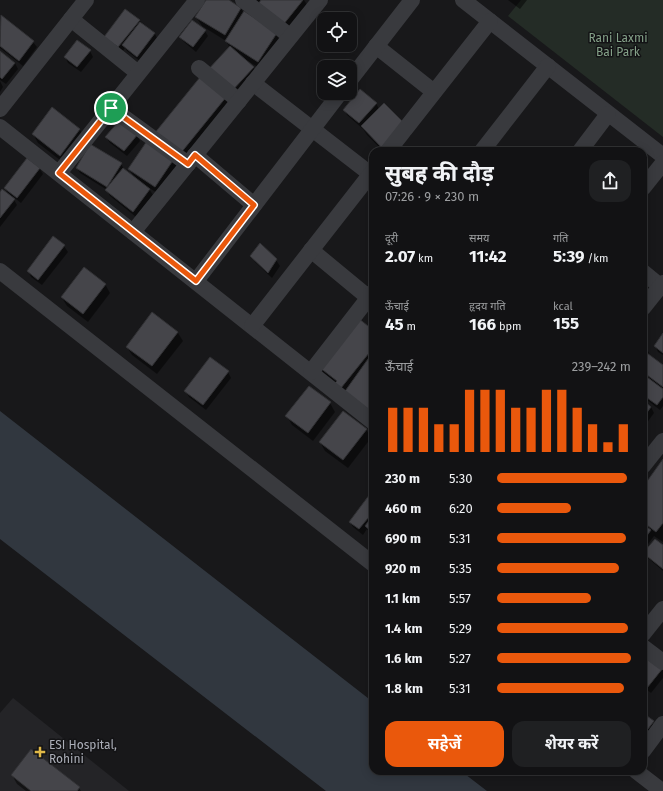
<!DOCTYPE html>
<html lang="hi">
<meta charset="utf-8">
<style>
:root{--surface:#121214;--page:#1f2022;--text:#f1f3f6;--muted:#9c9ea0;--line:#313234;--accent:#ea580c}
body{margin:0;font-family:"Fira Sans","Noto Sans Devanagari",sans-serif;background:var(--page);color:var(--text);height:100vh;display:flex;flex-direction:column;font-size:15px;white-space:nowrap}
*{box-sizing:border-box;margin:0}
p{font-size:13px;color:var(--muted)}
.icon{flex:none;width:22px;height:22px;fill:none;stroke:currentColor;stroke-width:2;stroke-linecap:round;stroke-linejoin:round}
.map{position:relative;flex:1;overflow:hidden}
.panel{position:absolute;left:369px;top:147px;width:278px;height:628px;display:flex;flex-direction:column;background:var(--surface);border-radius:12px;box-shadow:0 2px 10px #0003,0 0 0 1px var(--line)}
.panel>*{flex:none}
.buttons{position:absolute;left:317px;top:12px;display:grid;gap:8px}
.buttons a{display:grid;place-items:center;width:40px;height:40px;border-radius:8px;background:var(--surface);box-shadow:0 2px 10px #0003,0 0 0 1px var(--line);font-size:20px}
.pin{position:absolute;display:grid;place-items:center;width:34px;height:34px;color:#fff;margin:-17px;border:2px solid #fff;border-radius:50%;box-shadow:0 1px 4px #0007}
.round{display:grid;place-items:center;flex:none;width:42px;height:42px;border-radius:12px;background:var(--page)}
.overview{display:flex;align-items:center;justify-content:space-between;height:68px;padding:0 16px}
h1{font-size:22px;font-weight:700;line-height:30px}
.figures{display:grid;grid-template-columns:repeat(3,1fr);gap:6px;height:68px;padding:4px 16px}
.figures div{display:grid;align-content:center}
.figures b{font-size:17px;font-weight:700}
.figures small{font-size:11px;font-weight:400}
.figures p{font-size:11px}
.chart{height:112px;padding:8px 16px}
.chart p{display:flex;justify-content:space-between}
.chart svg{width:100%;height:72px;margin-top:4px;stroke:var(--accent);stroke-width:6}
.primary-button{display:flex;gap:8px;margin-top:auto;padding:8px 16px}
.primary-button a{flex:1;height:46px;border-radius:12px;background:var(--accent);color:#fff;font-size:16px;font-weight:700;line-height:46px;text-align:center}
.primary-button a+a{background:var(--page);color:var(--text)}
ul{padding:0 16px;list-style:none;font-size:13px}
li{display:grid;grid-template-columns:64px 48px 1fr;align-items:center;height:30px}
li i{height:10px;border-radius:5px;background:var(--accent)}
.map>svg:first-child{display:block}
.built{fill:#242427}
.green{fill:#242c26}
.water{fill:#31373f}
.shadow{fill:#0007}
.building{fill:#45454a;stroke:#323235}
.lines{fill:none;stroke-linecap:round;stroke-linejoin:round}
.minor{stroke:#393a3e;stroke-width:16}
.route-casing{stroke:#fff;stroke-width:8}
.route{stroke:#ea580c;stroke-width:5}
.poi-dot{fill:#e1b948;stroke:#131315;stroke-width:1.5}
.labels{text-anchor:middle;stroke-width:3;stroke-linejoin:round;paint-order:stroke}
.park-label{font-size:12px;fill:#84a188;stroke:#131315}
.poi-label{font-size:12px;fill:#abaeb8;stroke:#131315;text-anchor:start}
</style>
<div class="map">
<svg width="663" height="791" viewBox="0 0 663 791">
<rect width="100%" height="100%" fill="#18181a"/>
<path class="built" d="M13,698L129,791H0V713Z"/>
<path class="green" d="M521,0H663V137L508,16Z"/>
<path class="water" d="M0,411L373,702V771H461L487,791H326L0,539Z"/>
<g class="shadow">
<path d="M207,0H227L241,8L244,14L276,34L281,42L263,70L246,60V61L253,67L258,76L235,102L230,48L226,41L202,26L196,17Z"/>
<path d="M246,0H304L309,8L289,33Z"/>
<path d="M508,0H527L520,9Z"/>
<path d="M1,17L33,42L37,47L23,66L0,48Z"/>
<path d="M139,20L155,34L158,40L141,62L127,51L125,48L122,52L109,43Z"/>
<path d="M205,31L208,36L196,52L184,42L180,37Z"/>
<path d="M90,51L93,57L81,72L68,63L65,57Z"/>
<path d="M0,52L15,63L18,69L6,84L0,80Z"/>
<path d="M0,81L3,87L0,92Z"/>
<path d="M226,96L231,105L185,163L160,143Z"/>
<path d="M376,103L379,109L406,127L411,135L395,151H383L367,135L363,129L347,115L344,110Z"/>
<path d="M52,109L80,130L85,139L65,164L38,143L33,134Z"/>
<path d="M137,135L140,141L127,156L110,143L106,137Z"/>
<path d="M149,140L180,166L160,195L148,187L153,195L136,217L110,196L107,190L80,173L77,168L121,164L124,169L135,178L129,169Z"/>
<path d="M40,169L43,174L21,203L12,196L17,205L0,227V194L10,196L5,188Z"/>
<path d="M54,238L64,246L68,252L42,285L31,277L28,271Z"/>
<path d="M260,244L276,260L280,266L272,278L255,262L252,256Z"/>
<path d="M105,284L110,293L88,322L67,306L62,298Z"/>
<path d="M373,331V420L325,376L320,367Z"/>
<path d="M178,333L183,341L157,374L132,355L127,347Z"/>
<path d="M663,335V355L658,352L655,346Z"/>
<path d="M643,347L648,351L651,357L663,366V406L660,410L643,397Z"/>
<path d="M228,372L231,378L206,410L189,397L186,391Z"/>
<path d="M643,402L651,407L654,413L646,424L643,422Z"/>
<path d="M330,403L335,412L313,441L292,425L287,416Z"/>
<path d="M643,423L646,428L643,431Z"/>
<path d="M366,429L371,438L348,468L325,451L320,442Z"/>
<path d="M663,461V542L654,536L643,551V488Z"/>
<path d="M373,492V535L367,529L363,535L353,527L350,522Z"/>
<path d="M663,547V571L648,558L644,553Z"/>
<path d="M643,652L663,668V678L651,693L643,687Z"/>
<path d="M643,714L654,725L649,731L643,726Z"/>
<path d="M643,730L648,733L643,755Z"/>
<path d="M12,775L79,788L81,791H26L17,784Z"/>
</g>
<g class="building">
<path d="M206,0H229L241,8L225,35L195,17Z"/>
<path d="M261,0H303L283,25L258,4Z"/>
<path d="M125,9L140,20L118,47L104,37Z"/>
<path d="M244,11L277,33L258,62L225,41Z"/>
<path d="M1,15L34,41L19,61L0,46Z"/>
<path d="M192,20L206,30L193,47L179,37Z"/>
<path d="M140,22L155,33L137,57L122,45Z"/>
<path d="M77,40L91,50L77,67L64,57Z"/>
<path d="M230,46L254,67L230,93L206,72Z"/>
<path d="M0,51L15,63L2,79L0,77Z"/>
<path d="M201,76L227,96L180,154L154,134Z"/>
<path d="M360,89L377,103L359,123L343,110Z"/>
<path d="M384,103L407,126L383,149L361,126Z"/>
<path d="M52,107L80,129L60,156L32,134Z"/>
<path d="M119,121L138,134L124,151L105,137Z"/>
<path d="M149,138L176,156L155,187L128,169Z"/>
<path d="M90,144L122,163L107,187L76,168Z"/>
<path d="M27,158L40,168L17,198L4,188Z"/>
<path d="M123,168L150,189L133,212L105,190Z"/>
<path d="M2,189L15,199L0,218V192Z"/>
<path d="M53,236L65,245L38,280L27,271Z"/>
<path d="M260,243L277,259L268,273L250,256Z"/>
<path d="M84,267L106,284L83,314L61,297Z"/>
<path d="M152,312L178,332L152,366L126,347Z"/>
<path d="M358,318L373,330V348L341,388L335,383L337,381L319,367Z"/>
<path d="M663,333V353L654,346Z"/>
<path d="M373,352V409L370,413L343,394Z"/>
<path d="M647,353L663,365V387L643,372V358Z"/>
<path d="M210,357L229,371L203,405L184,391Z"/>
<path d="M643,374L663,389V397L657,405L643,395Z"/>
<path d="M309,386L331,402L308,433L285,416Z"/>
<path d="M643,400L651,407L643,418Z"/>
<path d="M343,411L367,429L343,460L319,442Z"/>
<path d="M663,459V523L656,532L643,522V487Z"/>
<path d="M373,490V512L359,529L349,522Z"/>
<path d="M373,515V533L365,526Z"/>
<path d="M643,524L651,530L643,541Z"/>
<path d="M655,539L663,545V569L643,553Z"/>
<path d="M643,651L663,668L647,688L643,685Z"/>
<path d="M643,713L654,721L648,729L643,725Z"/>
<path d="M31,749L80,787L77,791H31L11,775Z"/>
</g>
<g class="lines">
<g class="minor">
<path d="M243,0L290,36"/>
<path d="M463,0L663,156"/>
<path d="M71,19L138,73"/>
<path d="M376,46L434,92"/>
<path d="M199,68L239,101"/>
<path d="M350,80L412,0"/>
<path d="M253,83L373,176"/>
<path d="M111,108L188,164"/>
<path d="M0,109L86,0"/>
<path d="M0,127L373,422"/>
<path d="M388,151L490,21"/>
<path d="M482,151L548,66"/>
<path d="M580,151L608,114"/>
<path d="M195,155L254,205"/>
<path d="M59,173L197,0"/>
<path d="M643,188L663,163"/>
<path d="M133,232L320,0"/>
<path d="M311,250L369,298"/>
<path d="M0,271L373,564"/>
<path d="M643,272L660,286"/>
<path d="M196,281L340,93"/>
<path d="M643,308L663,283"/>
<path d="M252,326L373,171"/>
<path d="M311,372L373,292"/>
<path d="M643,466L663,441"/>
<path d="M643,634L663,609"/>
<path d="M643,647L663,662"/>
<path d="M643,751L663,724"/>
<path d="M636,771L662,791"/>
</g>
</g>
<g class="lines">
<g class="route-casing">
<path id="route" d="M111,108L188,164L195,155L254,205L196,281L59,173Z"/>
</g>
<use href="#route" class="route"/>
</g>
<path class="poi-dot" d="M38 746h4v4h4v4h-4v4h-4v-4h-4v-4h4z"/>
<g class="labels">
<g class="park-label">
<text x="618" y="42">Rani Laxmi<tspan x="618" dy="14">Bai Park</tspan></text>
</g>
<g class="poi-label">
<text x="49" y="749">ESI Hospital,<tspan x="49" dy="14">Rohini</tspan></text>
</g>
</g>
</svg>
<div class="buttons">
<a><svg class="icon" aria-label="locate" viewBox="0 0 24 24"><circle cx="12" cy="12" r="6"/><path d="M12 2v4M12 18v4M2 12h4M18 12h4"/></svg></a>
<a><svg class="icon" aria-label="layers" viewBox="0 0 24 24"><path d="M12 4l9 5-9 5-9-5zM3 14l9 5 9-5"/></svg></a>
</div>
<div class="pin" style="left:111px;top:108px;background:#1e9e55"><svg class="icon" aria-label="arrive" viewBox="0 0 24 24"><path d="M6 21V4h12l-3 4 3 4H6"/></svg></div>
<section class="panel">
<div class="overview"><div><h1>सुबह की दौड़</h1><p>07:26 · 9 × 230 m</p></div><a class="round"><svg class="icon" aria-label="share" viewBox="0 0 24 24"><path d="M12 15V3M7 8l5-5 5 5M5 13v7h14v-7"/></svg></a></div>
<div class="figures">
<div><p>दूरी</p><b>2.07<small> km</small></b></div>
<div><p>समय</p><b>11:42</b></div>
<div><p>गति</p><b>5:39<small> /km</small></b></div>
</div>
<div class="figures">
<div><p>ऊँचाई</p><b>45<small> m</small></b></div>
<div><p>हृदय गति</p><b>166<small> bpm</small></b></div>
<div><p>kcal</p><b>155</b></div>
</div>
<div class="chart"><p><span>ऊँचाई</span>239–242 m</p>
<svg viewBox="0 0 160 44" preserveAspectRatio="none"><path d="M5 44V17M15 44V17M25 44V17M35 44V27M45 44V27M55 44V6M65 44V6M75 44V6M85 44V17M95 44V17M105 44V6M115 44V6M125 44V17M135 44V27M145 44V38M155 44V27"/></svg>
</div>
<ul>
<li><b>230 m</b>5:30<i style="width:97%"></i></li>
<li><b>460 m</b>6:20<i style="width:55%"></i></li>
<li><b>690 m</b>5:31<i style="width:96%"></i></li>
<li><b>920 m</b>5:35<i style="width:91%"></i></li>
<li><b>1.1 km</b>5:57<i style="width:70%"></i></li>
<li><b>1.4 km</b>5:29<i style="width:98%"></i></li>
<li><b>1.6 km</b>5:27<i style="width:100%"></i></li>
<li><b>1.8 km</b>5:31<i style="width:95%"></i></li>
</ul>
<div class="primary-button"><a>सहेजें</a><a>शेयर करें</a></div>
</section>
</div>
